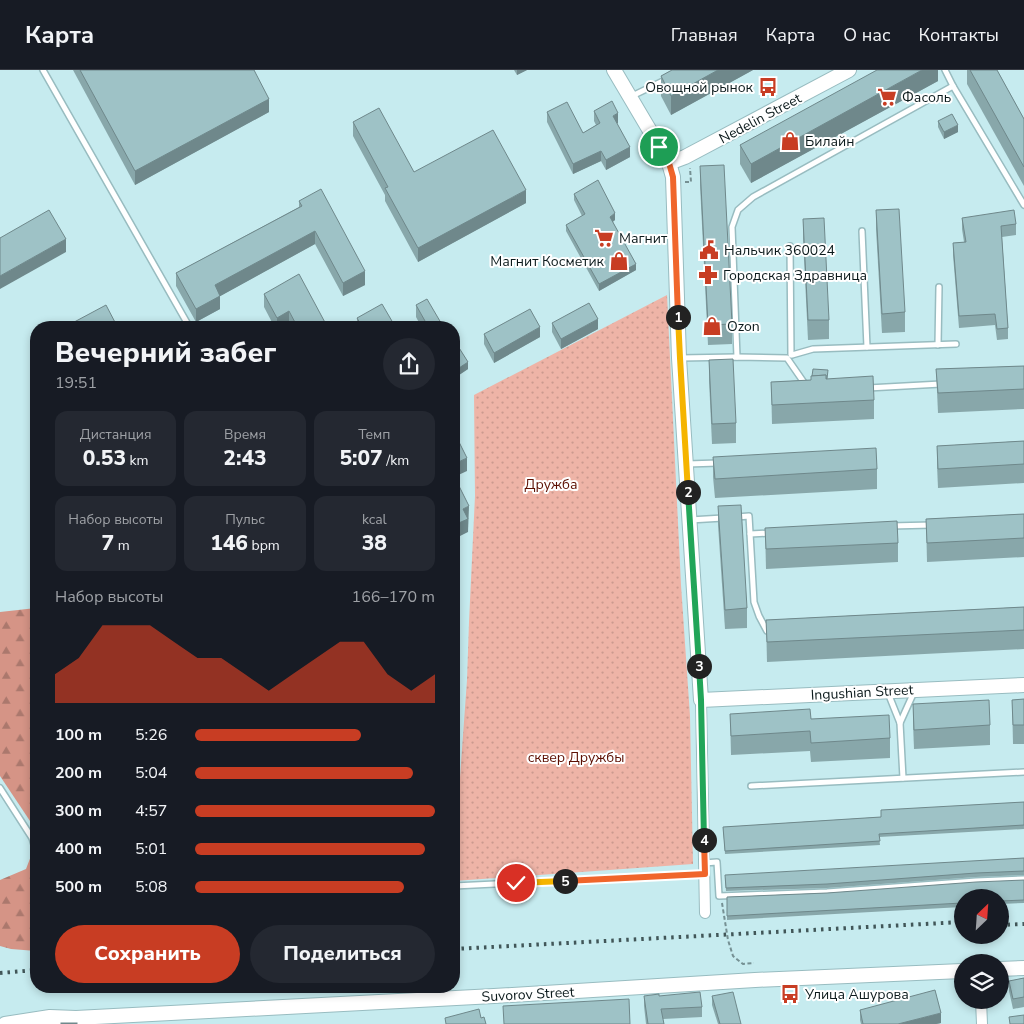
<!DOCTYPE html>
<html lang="ru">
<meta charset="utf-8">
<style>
:root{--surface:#171b24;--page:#242831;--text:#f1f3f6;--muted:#9ea1a6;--line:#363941;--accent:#c83d23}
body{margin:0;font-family:"Nunito Sans",sans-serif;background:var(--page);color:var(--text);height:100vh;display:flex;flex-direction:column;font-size:19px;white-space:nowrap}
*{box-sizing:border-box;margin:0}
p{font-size:16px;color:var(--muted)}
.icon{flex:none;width:28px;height:28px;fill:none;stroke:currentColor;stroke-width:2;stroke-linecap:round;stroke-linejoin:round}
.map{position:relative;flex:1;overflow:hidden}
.panel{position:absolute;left:30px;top:251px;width:430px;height:672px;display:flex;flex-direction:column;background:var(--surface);border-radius:20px;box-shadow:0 2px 8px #0003}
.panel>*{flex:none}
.needle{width:32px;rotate:25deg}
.controls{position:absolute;left:954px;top:819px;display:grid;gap:10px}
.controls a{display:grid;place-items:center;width:55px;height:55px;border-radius:50%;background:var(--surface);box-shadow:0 2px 8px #0003;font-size:25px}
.pin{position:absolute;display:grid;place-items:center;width:42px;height:42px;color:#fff;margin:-21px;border:2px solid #fff;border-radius:50%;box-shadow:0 1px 5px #0007}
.km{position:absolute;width:25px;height:25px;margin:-12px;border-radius:50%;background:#222;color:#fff;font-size:14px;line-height:25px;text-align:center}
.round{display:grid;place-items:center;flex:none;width:52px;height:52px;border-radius:26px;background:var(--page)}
.summary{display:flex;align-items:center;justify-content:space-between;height:85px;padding:0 25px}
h1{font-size:28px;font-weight:800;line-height:38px}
.figures{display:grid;grid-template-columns:repeat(3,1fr);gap:8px;height:85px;padding:5px 25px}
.figures div{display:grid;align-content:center;border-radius:12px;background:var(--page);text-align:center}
.figures b{font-size:21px;font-weight:800}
.figures small{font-size:14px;font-weight:400}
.figures p{font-size:14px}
.chart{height:140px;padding:10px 25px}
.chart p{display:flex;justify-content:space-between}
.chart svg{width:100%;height:90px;margin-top:5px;fill:var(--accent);opacity:.7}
.primary-button{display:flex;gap:10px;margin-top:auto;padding:10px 25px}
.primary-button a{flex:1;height:58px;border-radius:30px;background:var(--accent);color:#fff;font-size:20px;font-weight:800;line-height:58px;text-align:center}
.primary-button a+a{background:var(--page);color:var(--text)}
ul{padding:0 25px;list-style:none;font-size:16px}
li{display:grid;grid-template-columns:80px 60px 1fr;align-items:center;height:38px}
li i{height:12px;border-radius:6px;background:var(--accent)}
header{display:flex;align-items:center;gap:30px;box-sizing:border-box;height:70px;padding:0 25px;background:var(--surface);border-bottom:1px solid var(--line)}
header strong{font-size:24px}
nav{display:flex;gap:28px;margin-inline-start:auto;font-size:18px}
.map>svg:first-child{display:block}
.forest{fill:url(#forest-firs)}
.park{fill:url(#park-dots)}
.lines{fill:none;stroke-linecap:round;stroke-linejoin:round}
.lane-casing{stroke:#98bcc0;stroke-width:8}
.street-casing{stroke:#98bcc0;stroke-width:12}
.secondary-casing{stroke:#98bcc0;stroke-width:16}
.path{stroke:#759093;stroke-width:2;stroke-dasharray:4 2.5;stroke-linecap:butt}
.lane{stroke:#fff;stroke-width:5}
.street{stroke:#fff;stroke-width:10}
.secondary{stroke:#fff;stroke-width:14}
.rail{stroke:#415658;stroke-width:4;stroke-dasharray:2.5 5;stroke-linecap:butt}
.wall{fill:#88a7aa}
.shaded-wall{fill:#6f888b}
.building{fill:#9ec2c6;stroke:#6f888b}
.split-1-casing{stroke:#fff;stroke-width:10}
.split-2-casing{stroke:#fff;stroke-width:10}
.split-3-casing{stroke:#fff;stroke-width:10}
.split-4-casing{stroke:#fff;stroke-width:10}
.split-5-casing{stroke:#fff;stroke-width:10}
.split-6-casing{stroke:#fff;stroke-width:10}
.split-1{stroke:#f0652b;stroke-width:6}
.split-2{stroke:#f5b400;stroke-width:6}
.split-3{stroke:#22a559;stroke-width:6}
.split-4{stroke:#22a559;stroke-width:6}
.split-5{stroke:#f0652b;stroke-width:6}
.split-6{stroke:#f5b400;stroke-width:6}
.labels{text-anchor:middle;stroke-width:4;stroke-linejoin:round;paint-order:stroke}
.poi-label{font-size:14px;fill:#0c1a1c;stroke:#fff;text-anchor:start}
.street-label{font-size:14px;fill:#0c1a1c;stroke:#fff}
.park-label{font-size:14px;fill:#5d1003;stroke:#fff}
</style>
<header>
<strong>Карта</strong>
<nav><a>Главная</a><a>Карта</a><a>О нас</a><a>Контакты</a></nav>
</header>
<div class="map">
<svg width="1024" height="954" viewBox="0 0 1024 954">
<defs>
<pattern id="forest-firs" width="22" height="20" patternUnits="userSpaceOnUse" patternTransform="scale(1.25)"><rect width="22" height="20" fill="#d59486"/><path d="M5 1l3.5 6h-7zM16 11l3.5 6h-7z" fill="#ab786d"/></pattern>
<pattern id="park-dots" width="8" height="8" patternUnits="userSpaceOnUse" patternTransform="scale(1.25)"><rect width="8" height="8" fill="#eeb4a7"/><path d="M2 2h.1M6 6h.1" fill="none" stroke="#cb9a8f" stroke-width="1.8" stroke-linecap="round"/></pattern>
</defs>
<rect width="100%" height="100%" fill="#c6ebef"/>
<g class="forest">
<path d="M36,538V760L0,706V542Z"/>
<path d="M36,773V881L11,879L0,876V810L26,799Z"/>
</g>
<path class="park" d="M667,225L681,515L690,646L693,794L454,811V791L467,610L469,552L475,426L474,325Z"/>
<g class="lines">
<g class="lane-casing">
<g id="lane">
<path d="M43,0L190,258"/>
<path d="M945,0L953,16L1024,135"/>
<path d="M630,27L665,10"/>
<path d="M862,161L867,277"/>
<path d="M790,176L791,285"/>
<path d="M938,275L939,217"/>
<path d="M792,285L813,279L956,274"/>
<path d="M737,287L732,157L738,140L753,127L953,16"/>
<path d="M680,288L737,287L787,288L805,314"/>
<path d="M868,318L941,314"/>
<path d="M687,394L718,393"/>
<path d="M737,447L749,446L754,532L759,546L767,561L771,560"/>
<path d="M690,450L723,448"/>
<path d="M890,456L932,455"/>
<path d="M750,464L770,463"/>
<path d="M888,623L900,653"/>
<path d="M903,708L900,653L914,622"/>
<path d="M751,716L1024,702"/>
<path d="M0,718L32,768L36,782"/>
<path d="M704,793L717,792L719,826L827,822L976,811L1024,809"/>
<path d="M454,816L704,804"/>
</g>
</g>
<g class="street-casing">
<g id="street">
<path d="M701,630L705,843"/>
<path d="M981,930L982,954"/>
</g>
</g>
<g class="secondary-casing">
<g id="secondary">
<path d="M614,0L669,93L673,107L679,288L701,630L1024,615"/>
<path d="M669,93L685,87L849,0"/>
<path d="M1000,899L1024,898"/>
<path d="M5,954L50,947L76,948L494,926L755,910L962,901"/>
</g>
</g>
<g class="path">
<path d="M685,112H691L690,98"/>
<path d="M722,833L728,870L733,886L743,894L754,893"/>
</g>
<use href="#lane" class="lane"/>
<use href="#street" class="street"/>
<use href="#secondary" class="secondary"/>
<g class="rail">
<path d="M1000,855L1024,854"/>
<path d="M454,879L962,852"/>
<path d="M0,903L36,900"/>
</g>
</g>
<g class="wall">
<path d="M73,0H254L269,42L135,115Z"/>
<path d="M514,0H527L517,5Z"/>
<path d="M672,0H753L671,45L661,26V6Z"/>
<path d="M938,0V11L751,113L740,94V75Z"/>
<path d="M967,0H997L1024,49V116L967,14Z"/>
<path d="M594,41L618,53H617L630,87L606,100L601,91L573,104L547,52V42L583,63L596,55L594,51Z"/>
<path d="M938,51L958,62L944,69L938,57Z"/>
<path d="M353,52L414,102L526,133L418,192L385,131V125L353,66Z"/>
<path d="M700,96L732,254V274L708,275L700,115Z"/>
<path d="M574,124L615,150L613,152L636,200L599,221L566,161V155L582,146L574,130Z"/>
<path d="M299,131L365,215L343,226L315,174L220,226V239L196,252L176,216V203L299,137Z"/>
<path d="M876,140L905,242V262L882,263L876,159Z"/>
<path d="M962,148L1016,154V165L1002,167L1008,258V269L997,270L995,255L959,258L953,185V173L964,172L962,159Z"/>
<path d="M803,149L829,250V269L808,270L803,168Z"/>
<path d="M264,224L328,258H291L289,254L283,258H275L264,237Z"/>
<path d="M416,235L444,258H422L416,247Z"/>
<path d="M357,248L396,258H357Z"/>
<path d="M552,253L598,259L561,279L552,262Z"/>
<path d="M484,264L540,267L494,293L484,274Z"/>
<path d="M454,275L468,299L459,305L454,297Z"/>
<path d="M709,290L736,353V373L712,374L709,310Z"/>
<path d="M1024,296V339L938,343L936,299Z"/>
<path d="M828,309L874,330V349L772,354L771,312Z"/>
<path d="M1024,371V413L938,418L937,395V376Z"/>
<path d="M713,387L877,399V419L715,428L713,407Z"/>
<path d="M718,436L747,538V558L725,559L718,455Z"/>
<path d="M1024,444V487L927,492L926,449Z"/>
<path d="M765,458L898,473V492L766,499Z"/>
<path d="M1024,537V579L767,592L766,550Z"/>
<path d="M1024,629V674H1013L1012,630Z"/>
<path d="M913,634L990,655V675L914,679L913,653Z"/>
<path d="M730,644L811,649L890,668V688L811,692L810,681L731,685Z"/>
<path d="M1024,732V759L879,767L880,775L725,784L723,757L881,747Z"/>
<path d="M1024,788V805L976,807L827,818L726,821L725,808Z"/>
<path d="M1024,810V833L1000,834V828H962V837L727,850V827L827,823Z"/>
<path d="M1024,908V937L1013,939L1009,921V911Z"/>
<path d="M644,926H659L702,937V947L663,949L664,954H646L644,936Z"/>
<path d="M712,926L741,954H718L712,935Z"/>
<path d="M860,940L941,953L936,954H861L860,950Z"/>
</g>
<g class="shaded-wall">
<path d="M517,0H527L517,5Z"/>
<path d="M718,0H753L671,45V26Z"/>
<path d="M922,0H938V11L751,113V94Z"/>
<path d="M269,29V42L135,115V101Z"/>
<path d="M618,43V53L613,56V46Z"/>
<path d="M958,55V62L944,69V62Z"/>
<path d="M630,77V87L606,100V90Z"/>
<path d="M601,81V91L573,104V94Z"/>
<path d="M526,120V133L418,192V178Z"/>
<path d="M615,143V150L610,153V147Z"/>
<path d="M315,161V174L215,229V215Z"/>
<path d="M66,169V182L0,219V206Z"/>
<path d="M636,194V200L599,221V214Z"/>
<path d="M365,201V215L343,226V213Z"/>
<path d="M220,226V239L196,252V239Z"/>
<path d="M289,241V254L283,258H277V248Z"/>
<path d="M598,249V259L561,279V269Z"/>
<path d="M540,257V267L494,293V283Z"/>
<path d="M468,292V299L459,305V298Z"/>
<path d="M467,388V401L454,407V394Z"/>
<path d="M469,436L468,462L454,469V455L463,439Z"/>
<path d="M459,562V575L454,588V575Z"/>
<path d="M941,943V953L936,954H898Z"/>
</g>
<g class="building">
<path d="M80,0H254L269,29L135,101Z"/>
<path d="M672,0H718L671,26L661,6Z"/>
<path d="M877,0H922L751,94L740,75Z"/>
<path d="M970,0H997L1024,49V97Z"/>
<path d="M612,31L618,43L613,46L630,77L606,90L601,81L573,94L547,42L567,32L583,63L600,53L594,41Z"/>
<path d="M379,38L414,102L493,60L526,120L418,178L385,118L388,117L353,52Z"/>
<path d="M952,44L958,55L944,62L938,51Z"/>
<path d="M724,95L732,254L708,255L700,96Z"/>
<path d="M598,110L615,143L610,147L636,194L599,214L566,155L585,144L574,124Z"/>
<path d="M321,119L365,201L343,213L315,161L215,215L220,226L196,239L176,203L302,136L299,131Z"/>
<path d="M899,139L905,242L882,244L876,140Z"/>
<path d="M49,140L66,169L0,206V168Z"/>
<path d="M1014,140L1016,154L1001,156L1008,258L997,259L995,244L959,246L953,173L966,172L962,148Z"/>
<path d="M824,148L829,250H808L803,149Z"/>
<path d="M299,204L328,258H298L289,241L277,248L264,224Z"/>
<path d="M427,229L444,258H429L416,235Z"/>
<path d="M589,233L598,249L561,269L552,253Z"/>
<path d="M382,234L396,258H363L357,248Z"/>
<path d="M106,235L118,258H63Z"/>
<path d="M530,239L540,257L494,283L484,264Z"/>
<path d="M456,273L468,292L459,298L454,290V275Z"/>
<path d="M733,289L736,353L712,354L709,290Z"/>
<path d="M1024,296V319L938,323L936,299Z"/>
<path d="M813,299L828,300L827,309H826V305L812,306Z"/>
<path d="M826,305V309L873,306L874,330L772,335L771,312L811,310V306Z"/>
<path d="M454,362L467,388L454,394Z"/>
<path d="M1024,371V394L938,399L937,376Z"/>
<path d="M876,378L877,399L715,409L713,387Z"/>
<path d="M458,414L469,436L463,439L468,449L454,455V416Z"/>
<path d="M741,435L747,538L725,540L718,436Z"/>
<path d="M1024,444V468L927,473L926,449Z"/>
<path d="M897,451L898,473L766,479L765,458Z"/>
<path d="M1024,537V560L767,572L766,550Z"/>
<path d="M454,560L459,562L454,575Z"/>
<path d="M1024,629V655H1013L1012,630Z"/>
<path d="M989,630L990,655L914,660L913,634Z"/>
<path d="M810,639L811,649L889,645L890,668L811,673L810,661L731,666L730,644Z"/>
<path d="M1024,732V755L879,764L880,771L725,781L723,757L881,747V740Z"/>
<path d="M1024,788V801L976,803L827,814L726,818L725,805Z"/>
<path d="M1024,810V830L1000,831V828H962V833L727,846V827L827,823L976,812Z"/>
<path d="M1024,908V927L1013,929L1009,911Z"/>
<path d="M935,920L941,943L898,954H863L860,940Z"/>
<path d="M700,922L702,937L661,939L664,954H648L644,926L659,924V926Z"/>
<path d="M733,922L741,954H720L712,926Z"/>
<path d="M629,929L630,954H504L503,936Z"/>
<path d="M479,939L481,948L484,947L486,954H446L445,948Z"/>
<path d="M1024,945V954H1010L1009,947Z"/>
<rect x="61" y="953" width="16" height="1"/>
</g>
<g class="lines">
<g class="split-1-casing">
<path id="split-1" d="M659,77L669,93L673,107L678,247"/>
</g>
<g class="split-2-casing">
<path id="split-2" d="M678,247L680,288L688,422"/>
</g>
<g class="split-3-casing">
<path id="split-3" d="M688,422L699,596"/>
</g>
<g class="split-4-casing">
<path id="split-4" d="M699,596L701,630L704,770"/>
</g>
<g class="split-5-casing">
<path id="split-5" d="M565,811L705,804L704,770"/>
</g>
<g class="split-6-casing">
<path id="split-6" d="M516,813L565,811"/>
</g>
<use href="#split-1" class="split-1"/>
<use href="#split-2" class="split-2"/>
<use href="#split-3" class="split-3"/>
<use href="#split-4" class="split-4"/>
<use href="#split-5" class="split-5"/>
<use href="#split-6" class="split-6"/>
</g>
<defs>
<g id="bus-bare" transform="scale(1.5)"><path d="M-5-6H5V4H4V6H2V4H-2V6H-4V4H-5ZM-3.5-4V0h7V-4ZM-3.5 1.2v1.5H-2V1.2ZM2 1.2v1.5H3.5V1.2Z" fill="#c83d23" stroke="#fff" stroke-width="2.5" paint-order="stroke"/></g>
<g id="supermarket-bare" transform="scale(1.5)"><path d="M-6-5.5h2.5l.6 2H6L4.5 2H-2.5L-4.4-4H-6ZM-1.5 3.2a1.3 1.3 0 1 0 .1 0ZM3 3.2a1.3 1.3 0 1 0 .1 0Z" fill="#c83d23" stroke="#fff" stroke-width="2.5" paint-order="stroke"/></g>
<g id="shop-bare" transform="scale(1.5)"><path d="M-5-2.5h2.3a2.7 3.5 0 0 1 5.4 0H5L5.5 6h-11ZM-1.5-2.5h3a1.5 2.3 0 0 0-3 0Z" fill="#c83d23" stroke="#fff" stroke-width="2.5" paint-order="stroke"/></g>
<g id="civic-bare" transform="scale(1.5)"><path d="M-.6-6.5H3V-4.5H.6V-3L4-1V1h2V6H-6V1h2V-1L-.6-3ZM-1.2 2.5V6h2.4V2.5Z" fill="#c83d23" stroke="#fff" stroke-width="2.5" paint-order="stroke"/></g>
<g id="pharmacy-bare" transform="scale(1.5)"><path d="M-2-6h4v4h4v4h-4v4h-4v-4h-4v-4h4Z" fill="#c83d23" stroke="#fff" stroke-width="2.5" paint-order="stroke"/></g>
</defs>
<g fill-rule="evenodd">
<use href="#bus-bare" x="768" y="17"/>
<use href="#supermarket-bare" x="887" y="27"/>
<use href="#shop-bare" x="790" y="71"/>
<use href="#supermarket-bare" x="604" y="168"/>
<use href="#civic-bare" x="709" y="180"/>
<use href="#shop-bare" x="619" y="191"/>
<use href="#pharmacy-bare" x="708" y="205"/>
<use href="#shop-bare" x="712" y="256"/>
<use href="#bus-bare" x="790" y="924"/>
</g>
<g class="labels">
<g class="poi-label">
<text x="753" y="22" text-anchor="end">Овощной рынок</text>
<text x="902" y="32">Фасоль</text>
<text x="805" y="76">Билайн</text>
<text x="619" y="173">Магнит</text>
<text x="724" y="185">Нальчик 360024</text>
<text x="604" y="196" text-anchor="end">Магнит Косметик</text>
<text x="723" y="210">Городская Здравница</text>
<text x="727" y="261">Ozon</text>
<text x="805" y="929">Улица Ашурова</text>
</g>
<g class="street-label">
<text transform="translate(760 48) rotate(-28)" y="5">Nedelin Street</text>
<text transform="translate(862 622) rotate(-3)" y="5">Ingushian Street</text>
<text transform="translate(528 924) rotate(-3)" y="5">Suvorov Street</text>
</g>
<g class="park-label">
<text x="551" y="419">Дружба</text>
<text x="576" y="692">сквер Дружбы</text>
</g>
</g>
</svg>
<div class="controls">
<a><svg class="needle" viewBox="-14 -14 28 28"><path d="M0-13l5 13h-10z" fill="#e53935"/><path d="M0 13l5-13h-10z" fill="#9ea1a6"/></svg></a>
<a><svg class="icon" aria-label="layers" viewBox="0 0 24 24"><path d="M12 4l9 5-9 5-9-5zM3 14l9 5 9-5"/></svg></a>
</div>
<div class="pin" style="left:659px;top:77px;background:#1e9e55"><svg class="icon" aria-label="arrive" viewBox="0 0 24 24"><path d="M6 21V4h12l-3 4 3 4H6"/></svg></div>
<div class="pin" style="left:516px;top:813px;background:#d93025"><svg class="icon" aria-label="check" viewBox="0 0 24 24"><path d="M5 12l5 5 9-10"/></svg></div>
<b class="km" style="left:678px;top:247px">1</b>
<b class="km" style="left:688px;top:422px">2</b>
<b class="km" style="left:699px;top:596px">3</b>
<b class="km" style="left:704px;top:770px">4</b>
<b class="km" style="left:565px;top:811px">5</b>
<section class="panel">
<div class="summary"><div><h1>Вечерний забег</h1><p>19:51</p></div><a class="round"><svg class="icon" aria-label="share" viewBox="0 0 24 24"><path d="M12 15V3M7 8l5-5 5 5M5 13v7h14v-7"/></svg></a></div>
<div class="figures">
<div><p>Дистанция</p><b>0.53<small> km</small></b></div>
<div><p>Время</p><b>2:43</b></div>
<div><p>Темп</p><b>5:07<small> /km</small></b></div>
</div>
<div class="figures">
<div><p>Набор высоты</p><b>7<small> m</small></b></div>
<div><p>Пульс</p><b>146<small> bpm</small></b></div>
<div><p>kcal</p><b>38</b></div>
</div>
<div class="chart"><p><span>Набор высоты</span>166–170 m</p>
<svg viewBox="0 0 160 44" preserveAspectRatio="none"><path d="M0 44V30L10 22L20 6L30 6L40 6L50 14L60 22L70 22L80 30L90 38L100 30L110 22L120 14L130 14L140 30L150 38L160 30V44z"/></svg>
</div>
<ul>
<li><b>100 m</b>5:26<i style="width:69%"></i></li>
<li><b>200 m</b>5:04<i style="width:91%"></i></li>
<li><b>300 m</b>4:57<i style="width:100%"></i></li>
<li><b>400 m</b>5:01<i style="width:96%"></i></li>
<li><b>500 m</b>5:08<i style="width:87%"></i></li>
</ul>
<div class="primary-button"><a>Сохранить</a><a>Поделиться</a></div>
</section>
</div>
